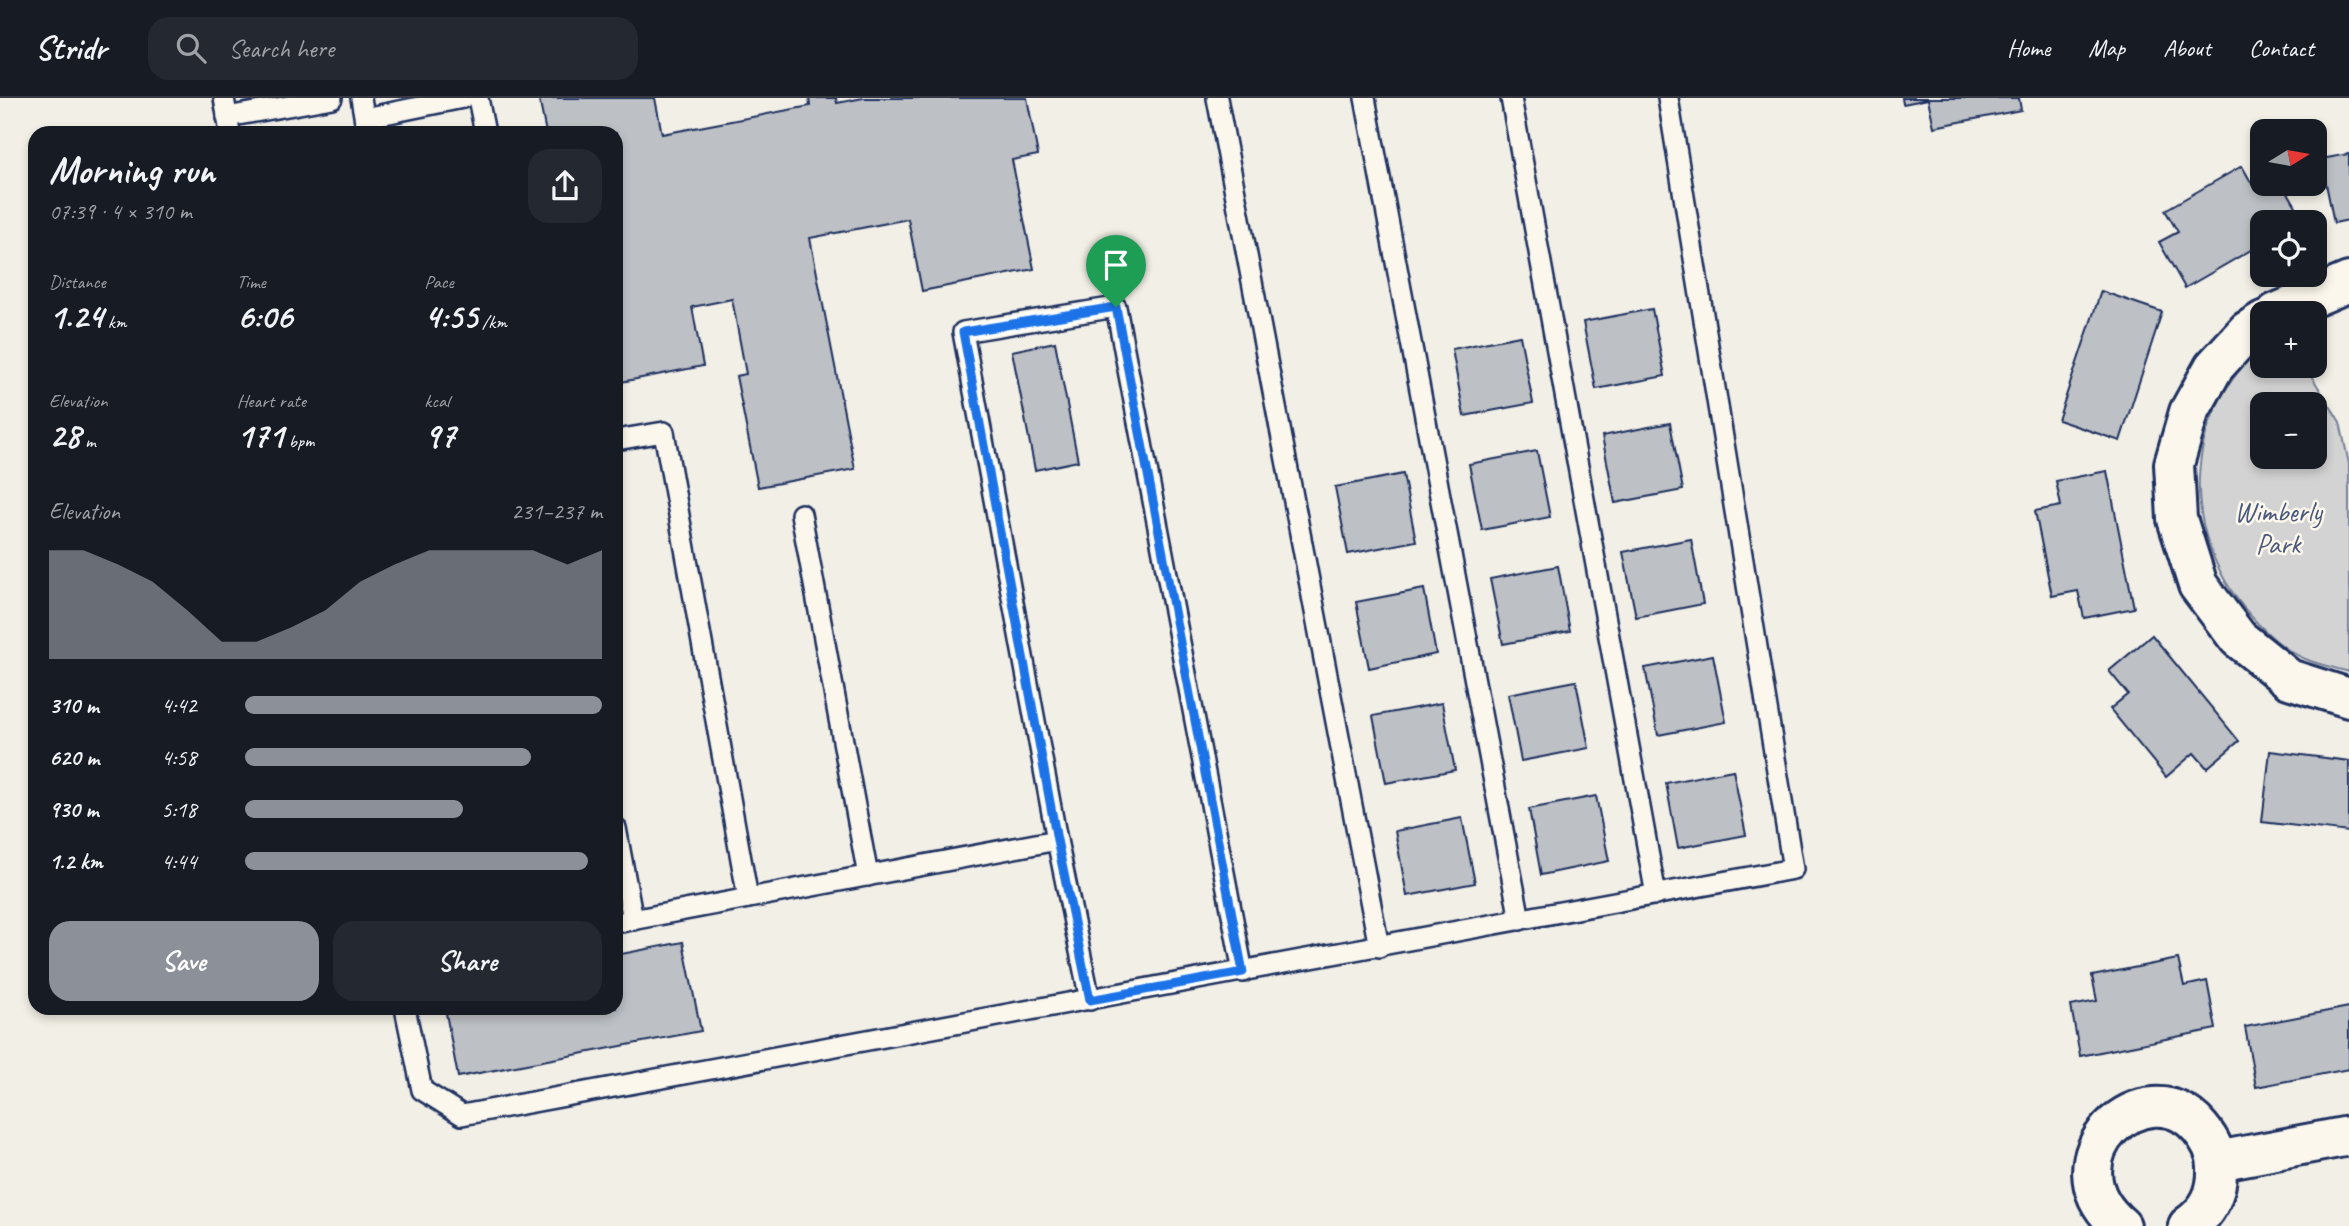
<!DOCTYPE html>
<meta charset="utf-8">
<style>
:root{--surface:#171b24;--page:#242831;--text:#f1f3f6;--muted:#9ea1a6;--line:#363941;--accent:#8c9099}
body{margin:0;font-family:Caveat,sans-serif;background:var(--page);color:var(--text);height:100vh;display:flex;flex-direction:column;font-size:26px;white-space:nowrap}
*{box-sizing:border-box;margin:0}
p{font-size:23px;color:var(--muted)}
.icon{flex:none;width:38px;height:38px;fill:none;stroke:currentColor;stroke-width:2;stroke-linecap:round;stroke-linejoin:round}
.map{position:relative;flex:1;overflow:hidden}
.details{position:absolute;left:28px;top:28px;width:595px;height:889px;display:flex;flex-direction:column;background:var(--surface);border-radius:21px;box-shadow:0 4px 10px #0003}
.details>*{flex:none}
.needle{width:46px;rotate:79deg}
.buttons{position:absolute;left:2250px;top:21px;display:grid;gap:14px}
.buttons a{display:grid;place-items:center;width:77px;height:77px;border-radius:14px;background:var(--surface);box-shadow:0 4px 10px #0003;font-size:35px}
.pin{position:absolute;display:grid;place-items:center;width:60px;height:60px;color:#fff;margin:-72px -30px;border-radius:50% 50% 50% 0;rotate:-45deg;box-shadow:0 0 7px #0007}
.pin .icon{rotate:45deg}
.round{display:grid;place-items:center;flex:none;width:74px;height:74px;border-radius:21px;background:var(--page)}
.summary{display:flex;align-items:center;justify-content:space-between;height:119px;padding:0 21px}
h1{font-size:38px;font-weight:700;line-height:52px}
.figures{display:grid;grid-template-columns:repeat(3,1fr);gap:10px;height:119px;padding:7px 21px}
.figures div{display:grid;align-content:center}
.figures b{font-size:35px;font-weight:700}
.figures small{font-size:19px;font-weight:400}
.figures p{font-size:19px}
.chart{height:196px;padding:14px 21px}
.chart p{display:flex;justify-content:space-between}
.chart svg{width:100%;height:126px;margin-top:7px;fill:var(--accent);opacity:.7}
.cta{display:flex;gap:14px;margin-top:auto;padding:14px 21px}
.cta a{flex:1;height:80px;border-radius:21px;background:var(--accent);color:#fff;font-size:28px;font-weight:700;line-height:80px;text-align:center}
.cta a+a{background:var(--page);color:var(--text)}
ul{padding:0 21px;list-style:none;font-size:23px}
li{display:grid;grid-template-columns:112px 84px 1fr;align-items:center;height:52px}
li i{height:18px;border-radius:9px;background:var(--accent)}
header{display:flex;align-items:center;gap:42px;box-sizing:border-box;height:98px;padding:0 35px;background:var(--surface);border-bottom:2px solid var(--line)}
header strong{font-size:33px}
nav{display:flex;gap:38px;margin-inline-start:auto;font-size:24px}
.search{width:490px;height:63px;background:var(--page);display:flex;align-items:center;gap:18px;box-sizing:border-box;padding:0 24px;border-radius:21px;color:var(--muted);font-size:26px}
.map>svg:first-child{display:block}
.green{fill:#d2d3d2;stroke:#768198;stroke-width:2;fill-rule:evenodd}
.building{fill:#bdc0c4;stroke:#1b2f5e;stroke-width:2}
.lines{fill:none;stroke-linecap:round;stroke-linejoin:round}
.lane-casing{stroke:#1b2f5e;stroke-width:24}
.street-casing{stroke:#1b2f5e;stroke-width:44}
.lane{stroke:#fbf7ec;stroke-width:19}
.street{stroke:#fbf7ec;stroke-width:38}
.route-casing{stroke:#fff;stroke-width:14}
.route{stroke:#1a73e8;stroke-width:9}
.labels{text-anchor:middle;stroke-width:5;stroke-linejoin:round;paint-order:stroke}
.park-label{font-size:28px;fill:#49587b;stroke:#fbf7ec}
</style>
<header>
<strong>Stridr</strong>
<div class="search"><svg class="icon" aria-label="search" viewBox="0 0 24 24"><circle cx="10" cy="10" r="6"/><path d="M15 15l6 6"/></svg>Search here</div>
<nav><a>Home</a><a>Map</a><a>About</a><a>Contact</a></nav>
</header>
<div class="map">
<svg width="2349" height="1128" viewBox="0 0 2349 1128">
<rect width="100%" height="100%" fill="#f2efe6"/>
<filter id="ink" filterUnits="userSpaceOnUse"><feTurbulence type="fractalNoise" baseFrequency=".0143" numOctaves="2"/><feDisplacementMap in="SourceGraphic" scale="14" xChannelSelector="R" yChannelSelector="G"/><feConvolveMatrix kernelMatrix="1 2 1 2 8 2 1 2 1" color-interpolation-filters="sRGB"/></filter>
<g filter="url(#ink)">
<path class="green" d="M2263,247V268H2305L2340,324L2349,366V574C2334,569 2317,567 2303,560C2281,550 2264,533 2249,516C2178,434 2182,320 2263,247ZM2263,306H2315V359H2263Z"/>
<g class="building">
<path d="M539,0H655L662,36L810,8L809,0H836L837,5L863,0H1027L1038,57L1012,62L1034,171L922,193L908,121L810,140L855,371L758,389L736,278L746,276L732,201L692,209L703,268L616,285V35H546Z"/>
<path d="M1902,0H2019L2021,12L1934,29L1928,1L1903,6Z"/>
<path d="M2349,56V122L2334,125L2321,61Z"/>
<path d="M2242,68L2252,86L2263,80V86H2283L2304,122L2263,124V145L2185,190L2159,144L2178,134L2165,112Z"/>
<path d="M2101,193L2162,214L2120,343L2058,322Z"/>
<path d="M1652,211L1665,278L1596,291L1583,224Z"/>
<path d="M1520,238L1533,305L1464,318L1452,251Z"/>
<path d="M1055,244L1078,363L1035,372L1012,253Z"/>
<path d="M1670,325L1683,392L1615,405L1602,338Z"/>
<path d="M1537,353L1550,419L1482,432L1469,366Z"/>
<path d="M2107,373L2134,510L2084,520L2078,493L2052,498L2035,413L2061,408L2056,383Z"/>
<path d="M1403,376L1416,443L1348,456L1335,389Z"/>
<path d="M1691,441L1703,506L1636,519L1623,454Z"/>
<path d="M1558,468L1570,533L1503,546L1490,481Z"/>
<path d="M1424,491L1436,556L1369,570L1356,504Z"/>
<path d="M2152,537L2239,643L2207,670L2194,655L2166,679L2110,611L2128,596L2109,573Z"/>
<path d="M1713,557L1726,624L1658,637L1645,570Z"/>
<path d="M1576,583L1589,650L1521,663L1508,596Z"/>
<path d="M1442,605L1455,672L1386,685L1373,618Z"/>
<path d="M2270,653L2349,663V734L2262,724Z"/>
<path d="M1733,672L1746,737L1678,750L1666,685Z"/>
<path d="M1596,698L1609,763L1541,777L1529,711Z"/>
<path d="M1462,720L1475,785L1407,798L1395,733Z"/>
<path d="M683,844L701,933L458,979L445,910H616V857Z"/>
<path d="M2178,861L2184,888L2207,883L2216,931L2080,958L2071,908L2097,903L2092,878Z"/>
<path d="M2349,909V971L2256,989L2245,929Z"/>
</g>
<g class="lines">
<g class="lane-casing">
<g id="lane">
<path d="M224,0L230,35"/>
<path d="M361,0L367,35"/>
<path d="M478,0L485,35"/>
<path d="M1217,0L1379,849"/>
<path d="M1365,0L1520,822"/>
<path d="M1511,0L1656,797"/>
<path d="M227,19L332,0"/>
<path d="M365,20L463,0"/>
<path d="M616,342L664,334L748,800"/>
<path d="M801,416L868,778"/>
<path d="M616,730L633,822"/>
<path d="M1057,742L963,234L1116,209L1243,874"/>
<path d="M616,825L1057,742L1090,902"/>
<path d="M405,910L422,992L462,1017L1793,771L1668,0"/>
</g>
</g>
<g class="street-casing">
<g id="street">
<path d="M2276,215L2349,184"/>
<path d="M2263,223L2247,233L2214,269L2189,314L2174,366L2177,421L2198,487L2238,540L2289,581L2349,600"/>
<path d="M2217,1063L2349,1038"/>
<path d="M2121,1128C2041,1061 2147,966 2200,1030C2210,1042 2217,1054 2217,1069C2218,1095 2209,1113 2188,1128"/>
</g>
</g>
<use href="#lane" class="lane"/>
<use href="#street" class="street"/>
</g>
</g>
<g class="lines" filter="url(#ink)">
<g class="route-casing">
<path id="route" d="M1116,209L1243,874L1090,902L1057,742L963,234Z"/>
</g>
<use href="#route" class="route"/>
</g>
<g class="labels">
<g class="park-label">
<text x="2278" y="423">Wimberly<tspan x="2278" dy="32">Park</tspan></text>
</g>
</g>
</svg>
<div class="buttons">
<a><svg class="needle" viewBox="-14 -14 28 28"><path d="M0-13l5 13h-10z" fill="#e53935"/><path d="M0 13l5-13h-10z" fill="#9ea1a6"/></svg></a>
<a><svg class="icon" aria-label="locate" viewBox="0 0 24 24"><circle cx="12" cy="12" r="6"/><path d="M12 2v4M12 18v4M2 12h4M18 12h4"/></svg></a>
<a>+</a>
<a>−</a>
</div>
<div class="pin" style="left:1116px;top:209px;background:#1e9e55"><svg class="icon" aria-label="arrive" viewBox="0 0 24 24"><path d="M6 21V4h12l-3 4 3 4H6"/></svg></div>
<section class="details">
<div class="summary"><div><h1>Morning run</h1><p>07:39 · 4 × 310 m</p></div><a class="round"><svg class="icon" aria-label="share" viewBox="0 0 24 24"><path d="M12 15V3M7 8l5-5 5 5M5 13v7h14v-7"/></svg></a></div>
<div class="figures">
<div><p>Distance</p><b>1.24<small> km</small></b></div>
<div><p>Time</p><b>6:06</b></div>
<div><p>Pace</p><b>4:55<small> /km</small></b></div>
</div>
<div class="figures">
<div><p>Elevation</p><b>28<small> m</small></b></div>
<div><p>Heart rate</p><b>171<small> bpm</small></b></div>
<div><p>kcal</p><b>97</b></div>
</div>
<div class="chart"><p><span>Elevation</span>231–237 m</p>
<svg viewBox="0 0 160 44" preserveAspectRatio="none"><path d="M0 44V6L10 6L20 11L30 17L40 27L50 38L60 38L70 33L80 27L90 17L100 11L110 6L120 6L130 6L140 6L150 11L160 6V44z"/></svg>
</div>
<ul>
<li><b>310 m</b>4:42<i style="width:100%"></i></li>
<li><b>620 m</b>4:58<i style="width:80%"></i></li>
<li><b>930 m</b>5:18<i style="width:61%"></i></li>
<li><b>1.2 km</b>4:44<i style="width:96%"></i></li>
</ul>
<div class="cta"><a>Save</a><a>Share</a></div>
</section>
</div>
